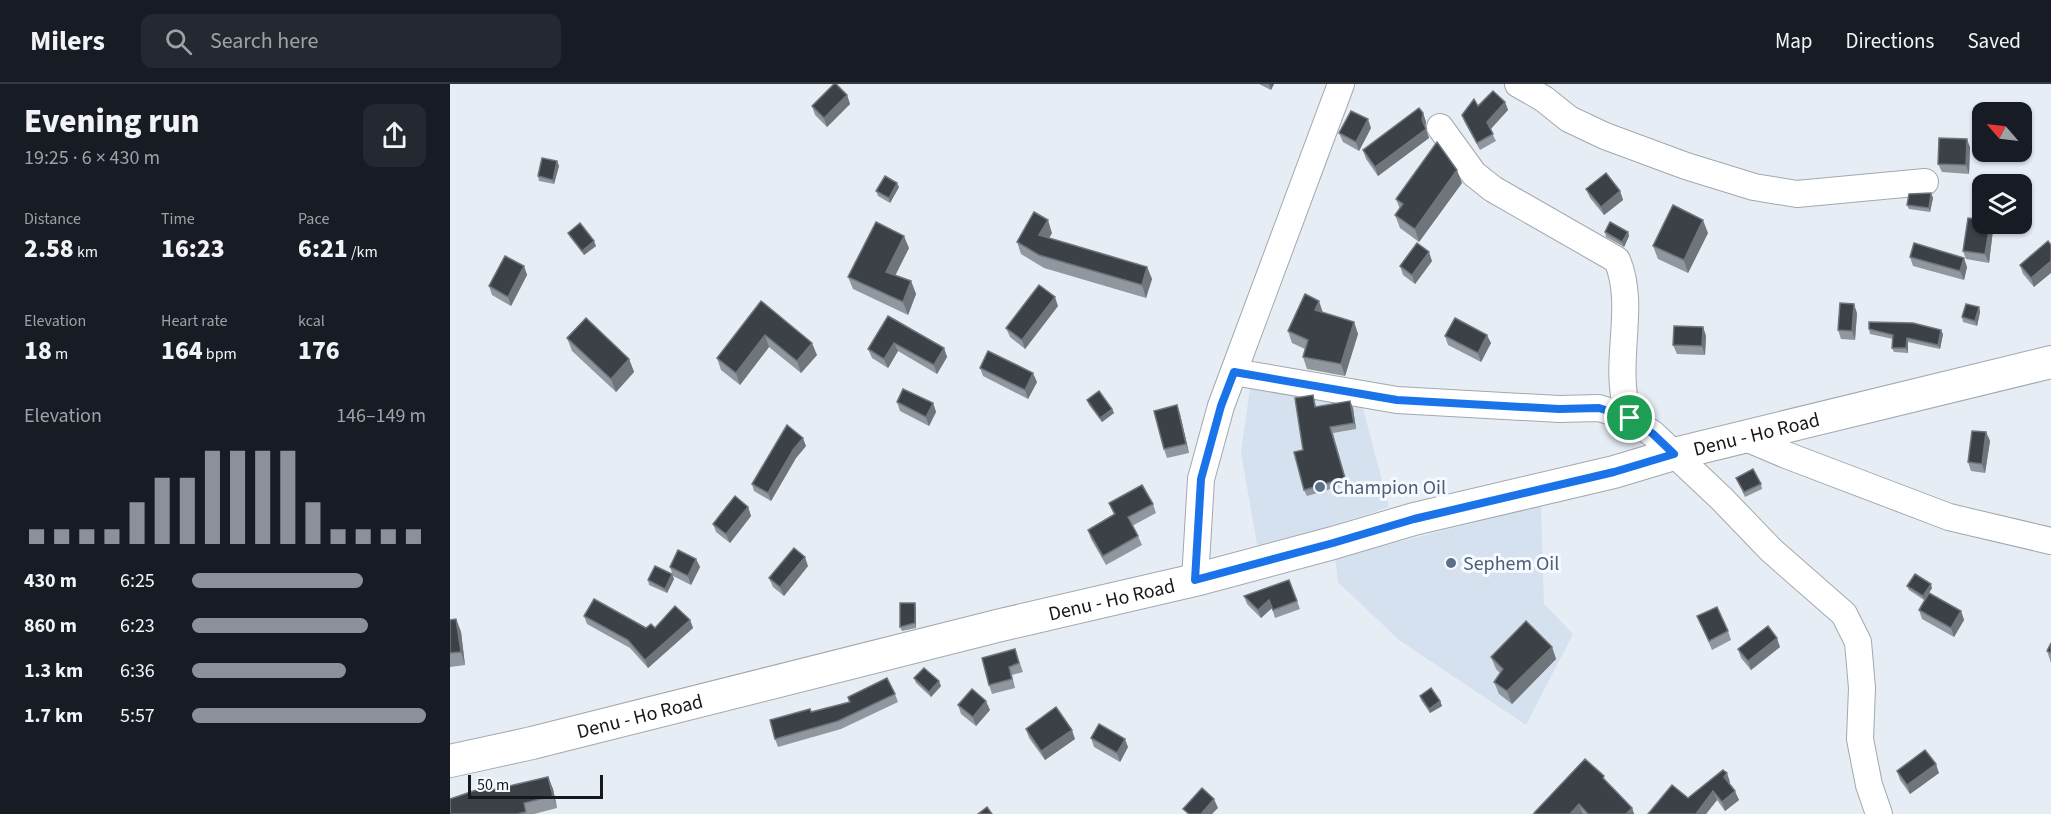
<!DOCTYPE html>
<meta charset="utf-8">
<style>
:root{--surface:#171b24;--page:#242831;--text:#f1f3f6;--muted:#9ea1a6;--line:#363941;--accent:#8c9099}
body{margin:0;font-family:"Source Sans 3",sans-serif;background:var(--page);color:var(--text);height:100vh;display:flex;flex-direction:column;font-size:22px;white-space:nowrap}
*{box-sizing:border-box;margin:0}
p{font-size:20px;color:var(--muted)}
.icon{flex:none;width:33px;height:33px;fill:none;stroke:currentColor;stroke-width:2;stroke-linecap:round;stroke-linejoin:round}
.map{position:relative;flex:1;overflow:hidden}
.details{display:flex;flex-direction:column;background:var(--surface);width:450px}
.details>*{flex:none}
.needle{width:39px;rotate:298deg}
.controls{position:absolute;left:1522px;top:18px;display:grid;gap:12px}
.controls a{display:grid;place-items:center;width:60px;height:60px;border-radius:12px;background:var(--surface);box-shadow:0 2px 4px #0004;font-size:30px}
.scale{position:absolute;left:18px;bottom:15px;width:135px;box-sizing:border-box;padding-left:6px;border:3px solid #16181b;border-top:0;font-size:16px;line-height:21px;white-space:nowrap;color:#16181b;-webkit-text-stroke:4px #f6faff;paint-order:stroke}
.pin{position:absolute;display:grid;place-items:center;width:51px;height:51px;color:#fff;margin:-26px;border:3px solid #fff;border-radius:50%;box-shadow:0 2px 6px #0007}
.round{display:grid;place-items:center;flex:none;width:63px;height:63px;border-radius:12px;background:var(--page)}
.head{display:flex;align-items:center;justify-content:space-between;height:102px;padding:0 24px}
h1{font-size:33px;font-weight:800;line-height:45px}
.figures{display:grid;grid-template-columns:repeat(3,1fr);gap:9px;height:102px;padding:6px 24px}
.figures div{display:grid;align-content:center}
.figures b{font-size:26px;font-weight:800}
.figures small{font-size:16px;font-weight:400}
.figures p{font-size:16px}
.chart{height:168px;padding:12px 24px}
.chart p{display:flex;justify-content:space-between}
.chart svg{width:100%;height:108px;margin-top:6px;stroke:var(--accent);stroke-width:6}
ul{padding:0 24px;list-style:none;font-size:20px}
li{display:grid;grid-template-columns:96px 72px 1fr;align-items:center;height:45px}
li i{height:15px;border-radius:8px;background:var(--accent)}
header{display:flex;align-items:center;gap:36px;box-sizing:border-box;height:84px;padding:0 30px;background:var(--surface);border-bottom:2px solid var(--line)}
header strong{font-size:28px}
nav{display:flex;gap:33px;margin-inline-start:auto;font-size:21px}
.search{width:420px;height:54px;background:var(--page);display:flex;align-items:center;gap:15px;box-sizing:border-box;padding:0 21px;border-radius:12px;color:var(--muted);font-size:22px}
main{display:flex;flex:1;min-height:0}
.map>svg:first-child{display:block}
.built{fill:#d5e1ef}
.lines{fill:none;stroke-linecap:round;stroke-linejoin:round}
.minor-casing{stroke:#a2a8af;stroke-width:28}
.major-casing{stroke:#a2a8af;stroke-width:34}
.minor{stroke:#fff;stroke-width:26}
.major{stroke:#fff;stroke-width:32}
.wall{fill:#91979e}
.shaded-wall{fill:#6f757b}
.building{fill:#3c4147;stroke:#6f757b;stroke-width:1.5}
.route-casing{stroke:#fff;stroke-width:12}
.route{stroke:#1a73e8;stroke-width:8}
.service-dot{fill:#5c6f8a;stroke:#f6faff;stroke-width:2}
.labels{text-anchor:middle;stroke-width:6;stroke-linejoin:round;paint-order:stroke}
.street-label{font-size:20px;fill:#16181b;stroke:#f6faff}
.service-label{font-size:20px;fill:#4e5e75;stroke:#f6faff;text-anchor:start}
</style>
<header>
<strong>Milers</strong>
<div class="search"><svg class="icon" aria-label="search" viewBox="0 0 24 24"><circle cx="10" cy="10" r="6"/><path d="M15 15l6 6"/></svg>Search here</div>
<nav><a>Map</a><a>Directions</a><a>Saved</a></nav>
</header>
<main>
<section class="details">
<div class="head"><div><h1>Evening run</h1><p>19:25 · 6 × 430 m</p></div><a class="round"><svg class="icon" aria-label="share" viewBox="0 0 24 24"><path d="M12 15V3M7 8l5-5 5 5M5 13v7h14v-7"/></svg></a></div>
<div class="figures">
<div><p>Distance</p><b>2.58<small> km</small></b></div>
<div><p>Time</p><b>16:23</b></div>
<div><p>Pace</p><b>6:21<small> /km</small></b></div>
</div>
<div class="figures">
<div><p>Elevation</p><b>18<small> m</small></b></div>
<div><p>Heart rate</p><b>164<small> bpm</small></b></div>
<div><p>kcal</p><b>176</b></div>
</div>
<div class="chart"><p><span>Elevation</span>146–149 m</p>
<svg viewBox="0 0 160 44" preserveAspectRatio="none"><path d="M5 44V38M15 44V38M25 44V38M35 44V38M45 44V27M55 44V17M65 44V17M75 44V6M85 44V6M95 44V6M105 44V6M115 44V27M125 44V38M135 44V38M145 44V38M155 44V38"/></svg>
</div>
<ul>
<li><b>430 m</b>6:25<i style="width:73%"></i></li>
<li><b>860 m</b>6:23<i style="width:75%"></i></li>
<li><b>1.3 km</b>6:36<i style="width:66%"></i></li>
<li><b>1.7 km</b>5:57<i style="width:100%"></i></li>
</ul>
</section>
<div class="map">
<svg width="1601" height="730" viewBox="0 0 1601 730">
<rect width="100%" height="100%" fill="#e6edf5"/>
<g class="built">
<path d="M801,298L911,317L939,423L808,466L791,368Z"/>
<path d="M1091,422L1094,520L1123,550L1076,641L949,556L888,498L885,474Z"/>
</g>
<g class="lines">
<g class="minor-casing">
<g id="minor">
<path d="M1068,0L1094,15L1119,35L1155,52L1236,82L1304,103L1347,110L1475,98"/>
<path d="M990,43L1024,90L1043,105L1167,176C1185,218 1167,268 1174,311C1175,319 1178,327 1180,334"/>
<path d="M784,288L947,316L1109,325L1149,324L1180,334L1203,350L1272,415L1321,466L1394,530L1408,558L1412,604L1410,655L1419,701L1429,730"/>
<path d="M1296,354L1336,371L1499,433L1601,457"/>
<path d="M745,496L751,395L771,322L891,0"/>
</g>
</g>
<g class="major-casing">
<g id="major">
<path id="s1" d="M0,677L82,659L551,541L745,496L883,459L964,435L1164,388L1224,370L1601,278"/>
</g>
</g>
<use href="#minor" class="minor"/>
<use href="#major" class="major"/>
</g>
<g class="wall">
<path d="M809,0H824L821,6Z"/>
<path d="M397,11L400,20L377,43L365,31L362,22Z"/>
<path d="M1055,18L1058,26L1040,45L1046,57L1030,66L1015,39L1012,31L1028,22Z"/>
<path d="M973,29L976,38L975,44L979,54L928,92L916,75L913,66Z"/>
<path d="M921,44L909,67L893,58L889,49Z"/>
<path d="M1520,63L1519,90L1492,88L1488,80Z"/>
<path d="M107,77L109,82L104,100L89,97L88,92Z"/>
<path d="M1012,99L969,158L950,144L945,131L950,125L946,115Z"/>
<path d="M449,103L440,119L428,112L426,107Z"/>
<path d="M1136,105L1170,107L1173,116L1154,131L1140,114Z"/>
<path d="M1481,109L1483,114L1480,128L1459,125L1457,121Z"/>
<path d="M1543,146L1539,179L1516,175L1513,167Z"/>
<path d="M1155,148H1178L1179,152L1174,163L1156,153Z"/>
<path d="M118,149L146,162L134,171L120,153Z"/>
<path d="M602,149L599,154L697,183L702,195L696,214L594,184L571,170L567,158Z"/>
<path d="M1258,149L1238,189L1208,175L1203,162Z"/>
<path d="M1598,157L1584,203L1573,190L1570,181Z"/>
<path d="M459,164L445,191L461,197L466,210L458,231L403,205L398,193Z"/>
<path d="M1460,173L1517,183L1514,196L1463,182Z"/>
<path d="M982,177L965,200L953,191L950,182Z"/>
<path d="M74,182L77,191L61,222L42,211L39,202Z"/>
<path d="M311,217L367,271L351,289L319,263L290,301L271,286L267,274Z"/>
<path d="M608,222L575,265L560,253L556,244Z"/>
<path d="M1529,223L1530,228L1527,242L1513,238L1512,233Z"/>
<path d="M1407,229L1405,256L1391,255L1388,246Z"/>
<path d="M438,232L494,264L497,273L487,290L448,267L438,284L422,274L418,265Z"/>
<path d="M904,238L908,250L895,292L857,285L853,273L855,265L842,259L838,247Z"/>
<path d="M1253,243L1256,252L1255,271L1227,270L1223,261Z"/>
<path d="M1419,245L1493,250L1490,265L1458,258V269L1444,268L1442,264L1443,255L1420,250Z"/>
<path d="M995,252L1041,259L1031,278L998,261Z"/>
<path d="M117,254L179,275L184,288L166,308L122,267Z"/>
<path d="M530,284L587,298L578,315L533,292Z"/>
<path d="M863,311L866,322L903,324L906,345L883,349L897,400L857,412L854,406L853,366Z"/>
<path d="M637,316L662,325L664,329L652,338L639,321Z"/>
<path d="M447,318L483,319L486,328L479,342L450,327Z"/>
<path d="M727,321L730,330L739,369L717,374L714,365Z"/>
<path d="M1536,348L1540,357L1535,389L1521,387L1518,378Z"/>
<path d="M356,362L346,374L321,417L304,407L302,400Z"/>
<path d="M1286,394L1311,400L1312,405L1295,413Z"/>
<path d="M659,419L703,420L706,429L682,442L688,452L692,461L656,481L641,455L638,446L664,431Z"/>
<path d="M298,423L301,432L280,459L266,448L263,440Z"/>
<path d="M246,475L250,483L241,501L223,492L220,483Z"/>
<path d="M358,482L334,512L323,503L319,494Z"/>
<path d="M222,490L224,495L217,509L199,501L198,496Z"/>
<path d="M839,496L850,525L825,534L822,524L811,534L797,520L794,512Z"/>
<path d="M1457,502L1482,504L1479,509L1511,527L1514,536L1504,553L1472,535L1469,526L1478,510L1474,516L1459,506Z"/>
<path d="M466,524V544L452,547L450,543Z"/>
<path d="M134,532L196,544H205L240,536L243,544L198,584L180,564L137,540Z"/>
<path d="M1247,532L1278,547L1281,556L1262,566Z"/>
<path d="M6,535L11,548L15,581L0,583V536Z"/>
<path d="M1601,559V579L1597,567Z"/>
<path d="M1102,563L1106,575L1062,620L1049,610L1044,598L1050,589L1046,585L1041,573Z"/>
<path d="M1330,563L1301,586L1291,574L1288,565Z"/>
<path d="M565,565L573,588L562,591L565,604L542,610L539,601Z"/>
<path d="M464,594L491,602L481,613L466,599Z"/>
<path d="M445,610L448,618L391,645L328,663L325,655L361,628L399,618L398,613Z"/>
<path d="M970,612L990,617L992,622L980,629L971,616Z"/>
<path d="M508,621L540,626L526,642L511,630Z"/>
<path d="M576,645L625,655L595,676L579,654Z"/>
<path d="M641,654L678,663L670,678L644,663Z"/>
<path d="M1447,687L1489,689L1460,710L1450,696Z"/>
<path d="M98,693L103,705L107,724L84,730H0L37,707Z"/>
<path d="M1155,696L1182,724L1184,730H1084Z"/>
<path d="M1280,698L1279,699L1289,716L1275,727L1267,716L1256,730H1198L1238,714Z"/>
</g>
<g class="shaded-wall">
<path d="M819,0H824L821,6Z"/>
<path d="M397,11L400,20L377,43L374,34Z"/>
<path d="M1055,18L1058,26L1040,46L1037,38Z"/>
<path d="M973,29L976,38L975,45L972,36Z"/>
<path d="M918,35L921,44L909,67L906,58Z"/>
<path d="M976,45L979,54L928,92L925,83Z"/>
<path d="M1517,55L1520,63L1519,90L1516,81Z"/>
<path d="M107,77L109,82L104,100L103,96Z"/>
<path d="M1007,86L1012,99L969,158L965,145Z"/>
<path d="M447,99L449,103L440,119L439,114Z"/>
<path d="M1170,107L1173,116L1154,131L1151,123Z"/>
<path d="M1481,109L1483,114L1480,128L1479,124Z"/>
<path d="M598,136L602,149L594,163L589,151Z"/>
<path d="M1253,136L1258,149L1238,189L1234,176Z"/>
<path d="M1540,140H1541L1543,146L1539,179L1535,170Z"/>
<path d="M1178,148L1179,152L1174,163L1172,158Z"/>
<path d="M454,152L459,164L441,200L436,188Z"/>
<path d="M144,157L146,162L134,171L132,167Z"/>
<path d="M979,168L982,177L965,200L962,191Z"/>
<path d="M1514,174L1517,183L1514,196L1510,187Z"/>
<path d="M1601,177V189L1584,203L1581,194Z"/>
<path d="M74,182L77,191L61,222L58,213Z"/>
<path d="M697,183L702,195L696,214L692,201Z"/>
<path d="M461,197L466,210L458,231L453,218Z"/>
<path d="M605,213L608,222L575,265L572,256Z"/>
<path d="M869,217L873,229L865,226Z"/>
<path d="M1404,220L1407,229L1405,256L1402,247Z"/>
<path d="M1529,223L1530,228L1527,242L1525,237Z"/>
<path d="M904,238L908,250L895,292L891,280Z"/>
<path d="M1253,243L1256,252L1255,271L1252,262Z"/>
<path d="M1491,246L1493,250L1490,265L1488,261Z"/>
<path d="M315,251L319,263L290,301L286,289Z"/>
<path d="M1037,251L1041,259L1031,278L1028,269Z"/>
<path d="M1457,254L1458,258V269L1456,264Z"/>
<path d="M362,259L367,271L351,289L347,277Z"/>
<path d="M444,259L448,267L438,284L434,275Z"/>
<path d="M494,264L497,273L487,290L484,281Z"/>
<path d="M179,275L184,288L166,308L161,295Z"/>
<path d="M583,289L587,298L578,315L575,306Z"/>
<path d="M900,317L903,324L906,345L904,339Z"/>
<path d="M483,319L486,328L479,342L476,333Z"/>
<path d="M727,321L730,330L739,369L736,360Z"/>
<path d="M662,325L664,329L652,338L650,334Z"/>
<path d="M1536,348L1540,357L1535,389L1532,380Z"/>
<path d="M353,354L356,362L346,374L321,417L318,409L343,366Z"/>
<path d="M298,423L301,432L280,459L276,450Z"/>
<path d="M355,473L358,482L334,512L330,503Z"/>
<path d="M246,475L250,483L241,501L238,492Z"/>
<path d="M222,490L224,495L217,509L215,505Z"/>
<path d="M1481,500L1482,504L1474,516L1473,512Z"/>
<path d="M819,516L822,524L811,534L808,526Z"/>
<path d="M465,519L466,524V544L465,539Z"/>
<path d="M1511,527L1514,536L1504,553L1501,544Z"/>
<path d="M6,535L11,548L15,581L11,568Z"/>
<path d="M240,536L243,544L198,584L195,576Z"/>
<path d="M1327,554L1330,563L1301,586L1298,577Z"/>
<path d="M1102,563L1106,575L1062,620L1057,607Z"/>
<path d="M489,597L491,602L481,613L479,608Z"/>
<path d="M536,617L540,626L526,642L523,633Z"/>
<path d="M990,617L992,622L980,629L979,625Z"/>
<path d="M622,646L625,655L595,676L591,667Z"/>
<path d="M675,655L678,663L670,678L667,669Z"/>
<path d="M1486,680L1489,689L1460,710L1457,701Z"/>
<path d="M1277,689L1280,698L1277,702L1274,693Z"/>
<path d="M98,693L103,705L107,724L103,712Z"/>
<path d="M1263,707L1267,716L1256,730H1246Z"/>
<path d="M1285,707L1289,716L1275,727L1272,718Z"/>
<path d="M764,715L768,724L762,730H751Z"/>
<path d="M1129,720L1133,730H1120Z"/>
<path d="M1182,724L1184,730H1176Z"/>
</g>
<g class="building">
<path d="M384,0H386L397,11L374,34L362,22Z"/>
<path d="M1043,7L1055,18L1037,38L1043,50L1027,59L1012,31L1024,15L1028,22Z"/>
<path d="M969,24L973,29L972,36L976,45L925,83L913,66Z"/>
<path d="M901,27L918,35L906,58L889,49Z"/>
<path d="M1489,54L1517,55L1516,81L1488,80Z"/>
<path d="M987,58L1007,86L965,145L945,131L953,120L946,115Z"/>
<path d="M92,74L107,77L103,96L88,92Z"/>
<path d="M1156,89L1170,107L1151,123L1136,105Z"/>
<path d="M435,92L447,99L439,114L426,107Z"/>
<path d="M1481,109L1479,124L1457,121L1459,110Z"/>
<path d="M1223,121L1253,136L1234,176L1203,162Z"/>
<path d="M584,128L598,136L589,151L697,183L692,201L589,171L567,158Z"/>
<path d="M1518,134L1533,136V140H1540L1535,170L1513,167Z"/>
<path d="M426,138L454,152L436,188L461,197L453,218L398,193Z"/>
<path d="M1160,138L1178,148L1172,158L1155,148Z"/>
<path d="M130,139L144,157L132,167L118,149Z"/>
<path d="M1598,157L1601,161V177L1581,194L1570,181Z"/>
<path d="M967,159L979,168L962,191L950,182Z"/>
<path d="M1464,159L1514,174L1510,187L1460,173Z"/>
<path d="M55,172L74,182L58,213L39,202Z"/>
<path d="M589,201L605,213L572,256L556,244Z"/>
<path d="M855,210L869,217L865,226L904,238L891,280L853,273L858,256L838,247Z"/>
<path d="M311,217L362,259L347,277L315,251L286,289L267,274Z"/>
<path d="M1390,219L1404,220L1402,247L1388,246Z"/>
<path d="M1516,220L1529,223L1525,237L1512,233Z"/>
<path d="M438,232L494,264L484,281L444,259L434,275L418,265Z"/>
<path d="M136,234L179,275L161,295L117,254Z"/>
<path d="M1005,234L1037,251L1028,269L995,252Z"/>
<path d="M1419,238L1463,239L1491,246L1488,261L1457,254L1456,264H1442L1443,251L1419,245Z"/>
<path d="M1224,242L1253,243L1252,262L1223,261Z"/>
<path d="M538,267L583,289L575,306L530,284Z"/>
<path d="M453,305L483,319L476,333L447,318Z"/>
<path d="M649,307L662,325L650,334L637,316Z"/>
<path d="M863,311L865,323L900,317L904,339L880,343L895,394L854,406L844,368L853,366L845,314Z"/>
<path d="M727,321L736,360L714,365L704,327Z"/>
<path d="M337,341L353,354L343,366L318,409L302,400Z"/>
<path d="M1522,347L1536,348L1532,380L1518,378Z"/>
<path d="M1303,385L1311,400L1294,408L1286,394Z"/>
<path d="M692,401L703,420L678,433L688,452L653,472L638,446L665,430L659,419Z"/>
<path d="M285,412L298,423L276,450L263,440Z"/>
<path d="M344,464L355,473L330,503L319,494Z"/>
<path d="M228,466L246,475L238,492L220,483Z"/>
<path d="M205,482L222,490L215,505L198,496Z"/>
<path d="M1465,490L1481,500L1473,512L1457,502Z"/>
<path d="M839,496L847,517L823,526L819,516L808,526L794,512Z"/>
<path d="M1479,509L1511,527L1501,544L1469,526Z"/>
<path d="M144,515L196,544L201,540L205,544L225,522L240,536L195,576L178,556L134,532Z"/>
<path d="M450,519H465V539L450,543Z"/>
<path d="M1267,523L1278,547L1259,557L1247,532Z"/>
<path d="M6,535L11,568L0,569V536Z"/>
<path d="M1076,537L1102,563L1057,607L1044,598L1053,585L1041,573Z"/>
<path d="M1318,542L1327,554L1298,577L1288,565Z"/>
<path d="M1601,559V569L1597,567Z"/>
<path d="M565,565L569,579L559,583L562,595L539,601L532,574Z"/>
<path d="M474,584L489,597L479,608L464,594Z"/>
<path d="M437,594L445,610L388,637L325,655L320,636L360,625L361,628L400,618L398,613Z"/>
<path d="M981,604L990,617L979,625L970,612Z"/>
<path d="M522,605L536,617L523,633L508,621Z"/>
<path d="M606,623L622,646L591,667L576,645Z"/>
<path d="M649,640L675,655L667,669L641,654Z"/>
<path d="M1475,666L1486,680L1457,701L1447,687Z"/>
<path d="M1135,675L1154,692L1153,694L1182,724L1176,730H1138L1129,720L1120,730H1084V729Z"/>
<path d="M1273,686L1277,689L1274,693L1285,707L1272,718L1263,707L1246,730H1198L1222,701L1238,714Z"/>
<path d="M98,693L103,712L74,719L76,728L67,730H0V715L35,703L37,707Z"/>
<path d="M752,704L764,715L751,730H739L733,725Z"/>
<path d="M537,723L542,730H528Z"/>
</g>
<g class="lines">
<g class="route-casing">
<path id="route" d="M784,288L947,316L1109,325L1149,324L1180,334L1203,350L1224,370L1164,388L964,435L883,459L745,496L751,395L771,322Z"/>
</g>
<use href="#route" class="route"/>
</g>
<g class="service-dot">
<circle cx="870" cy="403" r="6"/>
<circle cx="1001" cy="479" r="6"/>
</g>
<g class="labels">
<g class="street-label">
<text dy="7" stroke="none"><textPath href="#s1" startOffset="1347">Denu - Ho Road</textPath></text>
<text dy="7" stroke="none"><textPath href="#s1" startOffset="681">Denu - Ho Road</textPath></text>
<text dy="7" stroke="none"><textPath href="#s1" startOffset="195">Denu - Ho Road</textPath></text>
</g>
<g class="service-label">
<text x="882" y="410">Champion Oil</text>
<text x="1013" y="486">Sephem Oil</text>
</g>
</g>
</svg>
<div class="controls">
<a><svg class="needle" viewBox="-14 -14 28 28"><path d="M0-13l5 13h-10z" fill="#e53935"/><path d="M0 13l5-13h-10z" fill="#9ea1a6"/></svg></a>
<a><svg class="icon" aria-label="layers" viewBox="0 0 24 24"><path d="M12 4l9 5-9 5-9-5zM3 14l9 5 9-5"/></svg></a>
</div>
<div class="scale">50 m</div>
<div class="pin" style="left:1180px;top:334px;background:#1e9e55"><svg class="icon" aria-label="arrive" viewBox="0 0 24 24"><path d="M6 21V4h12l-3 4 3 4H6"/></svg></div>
</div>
</main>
